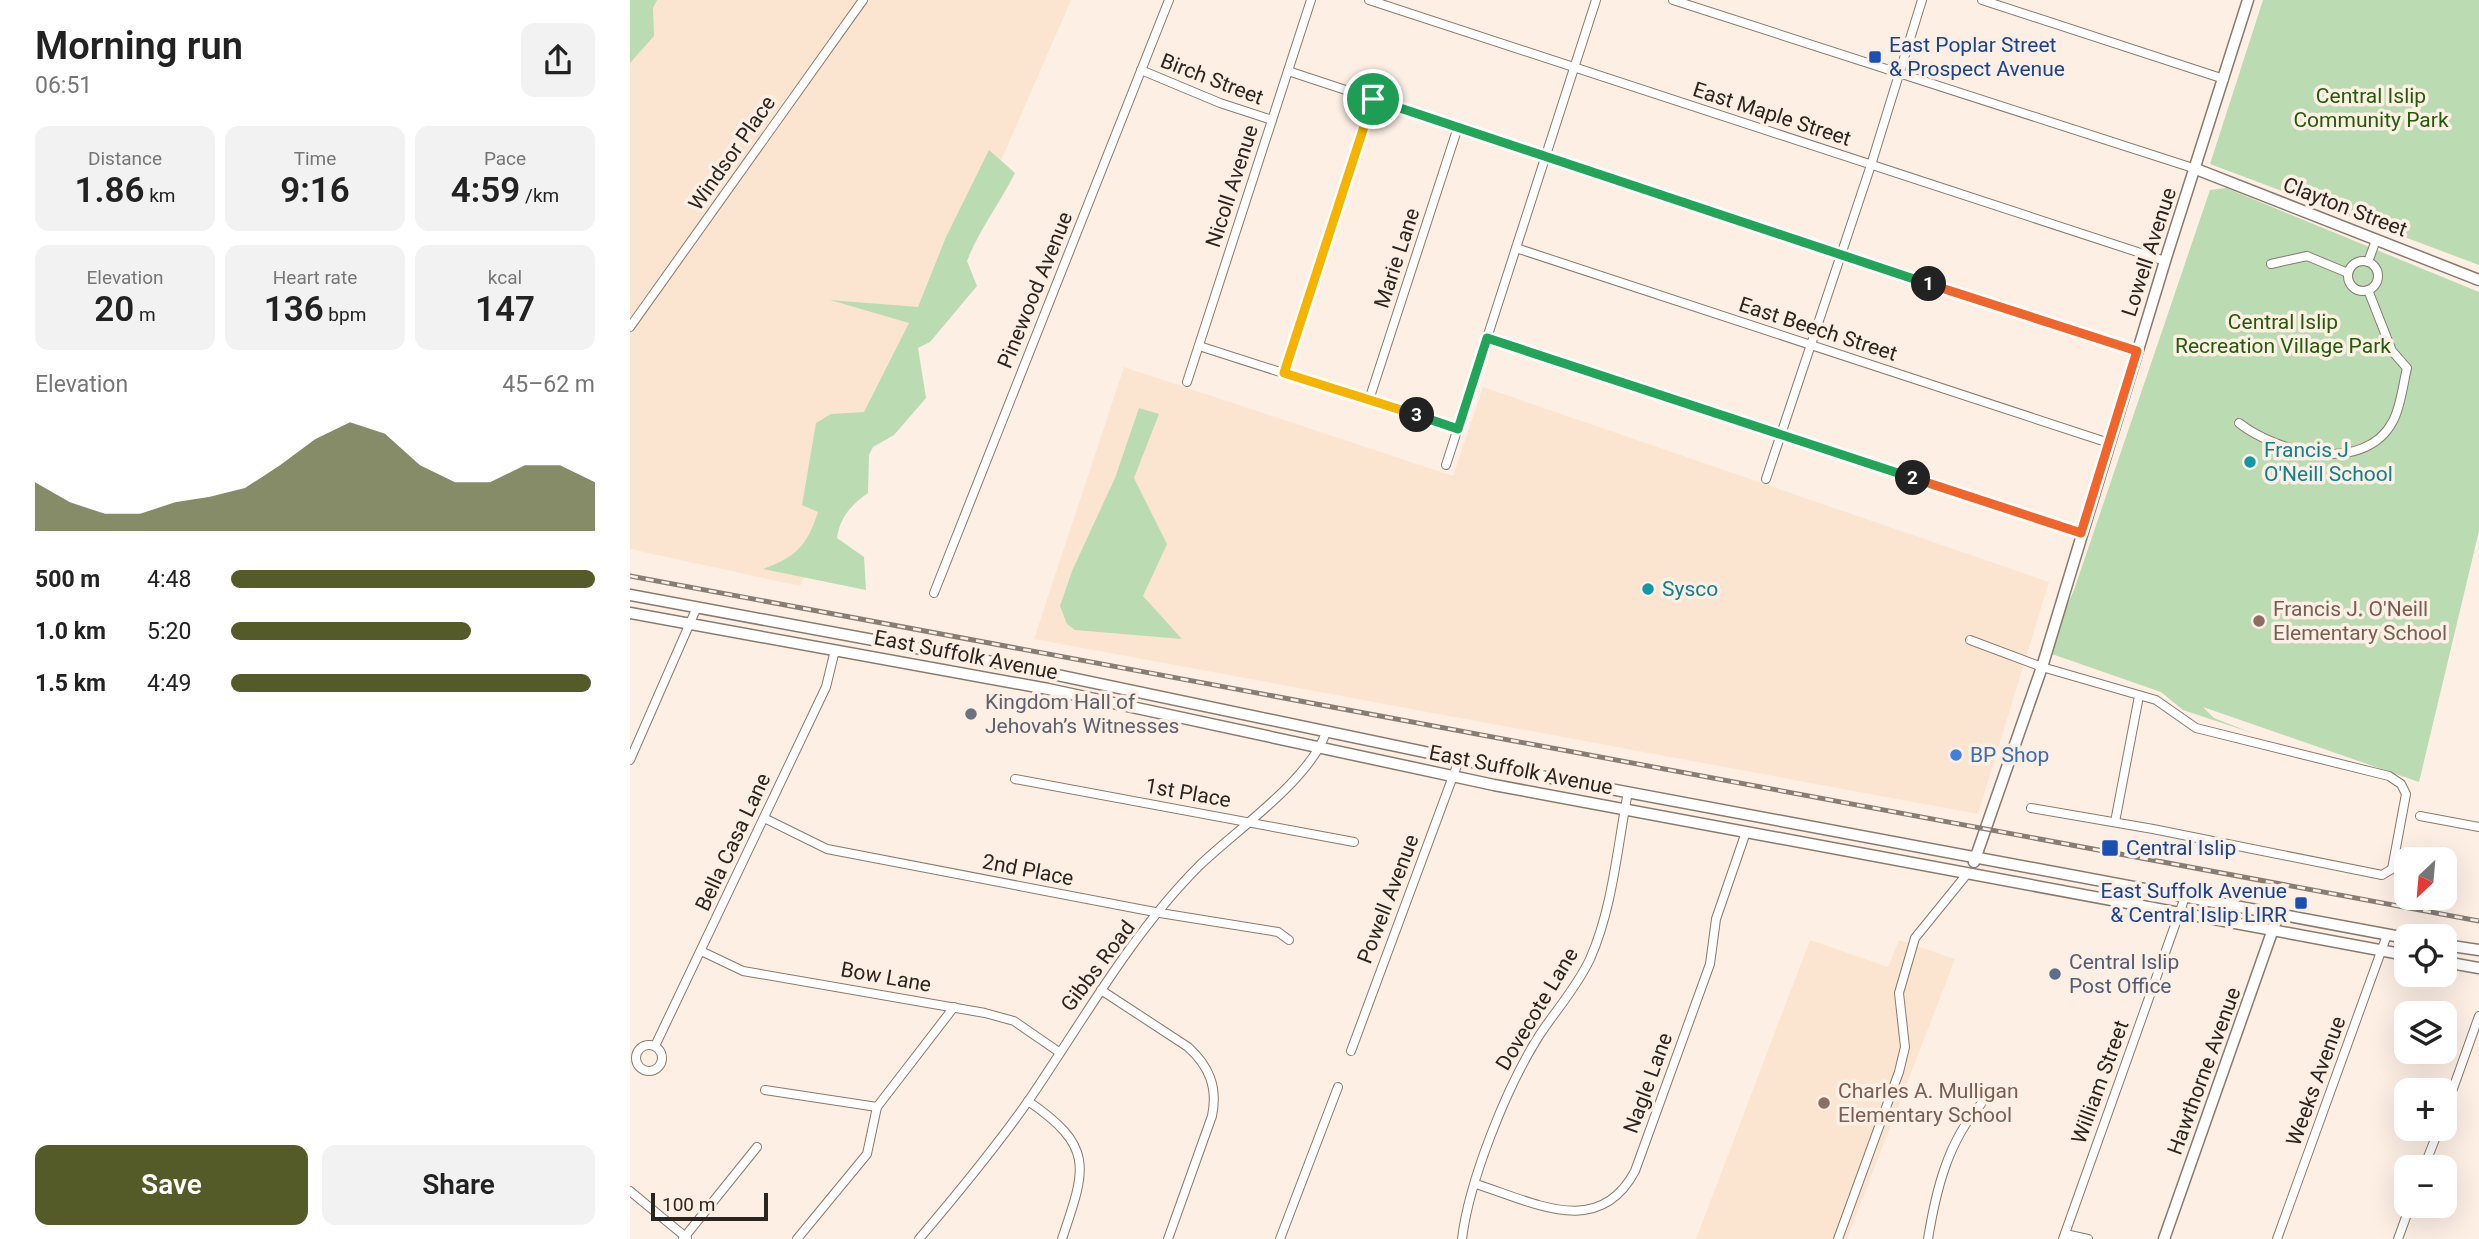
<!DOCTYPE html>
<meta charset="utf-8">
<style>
:root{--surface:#fff;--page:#f2f2f2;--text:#222;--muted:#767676;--accent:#545b29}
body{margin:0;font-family:Roboto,sans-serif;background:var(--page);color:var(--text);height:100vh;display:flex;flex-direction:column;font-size:26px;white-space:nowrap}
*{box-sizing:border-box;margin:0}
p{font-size:23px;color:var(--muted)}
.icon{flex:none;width:38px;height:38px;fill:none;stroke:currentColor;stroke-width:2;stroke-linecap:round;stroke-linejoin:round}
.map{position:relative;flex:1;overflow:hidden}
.panel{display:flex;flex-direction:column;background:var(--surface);width:630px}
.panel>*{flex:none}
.needle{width:46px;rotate:206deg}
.controls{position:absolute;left:1764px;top:847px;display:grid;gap:14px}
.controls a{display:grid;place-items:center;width:63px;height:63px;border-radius:14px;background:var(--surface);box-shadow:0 7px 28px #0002;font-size:35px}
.scale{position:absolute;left:21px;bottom:18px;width:117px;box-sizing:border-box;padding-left:7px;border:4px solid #2b2520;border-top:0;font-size:19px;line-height:24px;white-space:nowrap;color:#2b2520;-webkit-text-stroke:5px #fdefe4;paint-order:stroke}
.pin{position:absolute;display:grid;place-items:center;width:60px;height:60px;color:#fff;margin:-30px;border:4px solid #fff;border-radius:50%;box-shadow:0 2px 7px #0007}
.km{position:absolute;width:35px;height:35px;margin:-18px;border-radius:50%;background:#222;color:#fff;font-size:19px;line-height:35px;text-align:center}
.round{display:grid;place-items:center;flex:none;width:74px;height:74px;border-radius:14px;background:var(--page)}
.overview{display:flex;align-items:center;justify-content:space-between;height:119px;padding:0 35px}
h1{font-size:38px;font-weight:600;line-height:52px}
.figures{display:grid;grid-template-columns:repeat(3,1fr);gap:10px;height:119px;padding:7px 35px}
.figures div{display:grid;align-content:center;border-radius:14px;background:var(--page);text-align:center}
.figures b{font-size:35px;font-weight:600}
.figures small{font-size:19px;font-weight:400}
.figures p{font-size:19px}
.chart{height:196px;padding:14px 35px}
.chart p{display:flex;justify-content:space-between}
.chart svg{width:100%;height:126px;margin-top:7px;fill:var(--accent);opacity:.7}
.button{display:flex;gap:14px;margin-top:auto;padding:14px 35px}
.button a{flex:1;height:80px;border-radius:14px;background:var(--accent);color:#fff;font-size:28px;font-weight:600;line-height:80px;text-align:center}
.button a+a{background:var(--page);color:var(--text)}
ul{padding:0 35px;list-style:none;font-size:23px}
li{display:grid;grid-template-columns:112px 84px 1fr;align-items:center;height:52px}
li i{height:18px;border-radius:9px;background:var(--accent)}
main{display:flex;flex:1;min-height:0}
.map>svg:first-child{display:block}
.built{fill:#fbe5d1}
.green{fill:#bbdbb2}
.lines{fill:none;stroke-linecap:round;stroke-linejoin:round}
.street-casing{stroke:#887a6d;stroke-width:10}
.secondary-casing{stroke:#887a6d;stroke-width:13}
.street{stroke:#fff;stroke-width:8}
.secondary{stroke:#fff;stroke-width:10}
.rail-casing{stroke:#867d75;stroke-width:5}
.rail{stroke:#fdefe4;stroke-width:2.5;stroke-dasharray:8;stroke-linecap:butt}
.split-1-casing{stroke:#fff;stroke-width:14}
.split-2-casing{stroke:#fff;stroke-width:14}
.split-3-casing{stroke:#fff;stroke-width:14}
.split-4-casing{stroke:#fff;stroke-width:14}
.split-1{stroke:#22a559;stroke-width:9}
.split-2{stroke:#f0652b;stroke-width:9}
.split-3{stroke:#22a559;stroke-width:9}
.split-4{stroke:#f5b400;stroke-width:9}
.transit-dot{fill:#1a4fb4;stroke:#fdefe4;stroke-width:2.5}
.culture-dot{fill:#0f9aa8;stroke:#fdefe4;stroke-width:2.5}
.education-dot{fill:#8d6e63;stroke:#fdefe4;stroke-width:2.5}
.worship-dot{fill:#6b7280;stroke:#fdefe4;stroke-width:2.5}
.shop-dot{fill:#3f7fe0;stroke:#fdefe4;stroke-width:2.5}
.service-dot{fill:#5c6f8a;stroke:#fdefe4;stroke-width:2.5}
.labels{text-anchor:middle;stroke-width:7;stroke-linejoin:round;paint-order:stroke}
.transit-label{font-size:21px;fill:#164399;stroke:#fdefe4;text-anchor:start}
.street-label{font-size:21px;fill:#2b2520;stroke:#fdefe4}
.park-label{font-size:21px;fill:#235c09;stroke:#fdefe4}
.culture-label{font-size:21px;fill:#0d838f;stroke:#fdefe4;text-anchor:start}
.education-label{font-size:21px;fill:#785e54;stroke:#fdefe4;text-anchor:start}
.worship-label{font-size:21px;fill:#5b616d;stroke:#fdefe4;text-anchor:start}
.shop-label{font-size:21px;fill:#366cbe;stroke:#fdefe4;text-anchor:start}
.service-label{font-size:21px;fill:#4e5e75;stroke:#fdefe4;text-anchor:start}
</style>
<main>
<section class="panel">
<div class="overview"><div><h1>Morning run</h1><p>06:51</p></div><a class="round"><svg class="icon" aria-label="share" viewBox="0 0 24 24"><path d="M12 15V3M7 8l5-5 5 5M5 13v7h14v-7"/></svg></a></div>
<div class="figures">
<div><p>Distance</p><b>1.86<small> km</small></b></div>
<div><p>Time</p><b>9:16</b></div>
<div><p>Pace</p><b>4:59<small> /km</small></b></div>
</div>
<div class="figures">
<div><p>Elevation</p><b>20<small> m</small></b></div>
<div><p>Heart rate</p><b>136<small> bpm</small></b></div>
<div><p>kcal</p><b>147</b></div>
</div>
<div class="chart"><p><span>Elevation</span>45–62 m</p>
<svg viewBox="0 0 160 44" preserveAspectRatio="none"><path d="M0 44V27L10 34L20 38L30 38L40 34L50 32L60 29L70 21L80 12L90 6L100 10L110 21L120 27L130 27L140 21L150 21L160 27V44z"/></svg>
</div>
<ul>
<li><b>500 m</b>4:48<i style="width:100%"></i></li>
<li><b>1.0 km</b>5:20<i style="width:66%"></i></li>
<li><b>1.5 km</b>4:49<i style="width:99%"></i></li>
</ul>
<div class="button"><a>Save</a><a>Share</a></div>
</section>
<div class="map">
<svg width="1849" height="1239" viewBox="0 0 1849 1239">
<rect width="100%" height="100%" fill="#fdefe4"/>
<g class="built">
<path d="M0,0H441L377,147L170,586L0,549Z"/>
<path d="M494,367L823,476L853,387L1419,582L1348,814L404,639Z"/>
<path d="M1180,940L1258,967L1269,940L1325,959L1217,1239H1066Z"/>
</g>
<g class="green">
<path d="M0,0H27L23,8L24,36L0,63Z"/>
<path d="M1633,0H1849V265L1580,164Z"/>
<path d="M359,150L385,173C370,203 349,230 337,261L347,286L300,342L288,348L296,398L264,435L243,447L239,455L238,493C221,505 210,517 207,538L234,557L236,590L133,569C166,557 177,546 188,512L172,505L186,423L201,414L234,412L279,323L200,300L288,307L316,237Z"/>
<path d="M1596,188L1849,292V531L1789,782L1573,707L1584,718L1622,733L1553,710L1531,692L1416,652L1444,590L1580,190Z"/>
<path d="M509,408L529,414L504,478L537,544L513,596L552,639L445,630L437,624L430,606L442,571L485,478Z"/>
</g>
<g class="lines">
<g class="street-casing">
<g id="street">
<path d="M739,0L1535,261"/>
<path d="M1043,0L1566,169"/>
<path d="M1352,0L1594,79"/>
<path d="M511,70L590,103L642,120"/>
<path d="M658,71L1507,351"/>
<path d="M886,248L1479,443"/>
<circle cx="1733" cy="276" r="15"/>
<path d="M1738,262L1746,240"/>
<path d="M1641,264L1677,256L1718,273"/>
<path d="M0,327L233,0"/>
<path d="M857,338L1451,533"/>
<path d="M569,346L828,429"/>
<path d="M654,373L743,99"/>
<path d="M557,382L681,0"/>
<path d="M739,400L828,127"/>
<path d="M1609,423C1647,453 1735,475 1763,421C1771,406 1773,384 1777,368L1762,351L1738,290"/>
<path d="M816,465L966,0"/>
<path d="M1136,479L1241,165L1292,0"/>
<path d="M304,593L539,0"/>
<path d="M1340,640L1412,667L1526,700L1566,728L1759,776L1771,784L1776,794L1762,869L1752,875L1523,829L1401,808"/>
<path d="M0,760L67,607"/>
<path d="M385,779L724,842"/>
<path d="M1790,816L1849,827"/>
<path d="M134,818L197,849L530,913L648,932L659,940"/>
<path d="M1485,822L1509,696"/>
<path d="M71,951L113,971L355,1013L384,1021L429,1052"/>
<path d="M471,990L558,1047C579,1066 588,1087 582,1116L538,1239"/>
<circle cx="19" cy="1058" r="13"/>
<path d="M25,1046L196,687L205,650"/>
<path d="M721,1051L829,760"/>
<path d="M135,1090L247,1107"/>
<path d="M398,1101C465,1147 456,1168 432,1239"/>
<path d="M1815,1111L1849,1016"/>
<path d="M1794,1167L1809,1129"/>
<path d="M846,1184C905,1203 969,1239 1005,1171L1080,964L1086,919L1116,832"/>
<path d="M0,1191L57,1238"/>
<path d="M1435,1234L1458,1239"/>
<path d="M53,1239L127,1147"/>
<path d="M167,1239L237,1154L247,1107L324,1007"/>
<path d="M289,1239C328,1193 367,1146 401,1097C454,1019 502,933 569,866C605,831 681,779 696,732"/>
<path d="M650,1239L708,1087"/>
<path d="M832,1239C839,1181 876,1089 907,1039C924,1012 946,989 960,959C983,907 987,848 998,792"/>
<path d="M1208,1239L1269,1072L1275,1047L1269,993L1285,938L1337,874"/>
<path d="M1298,1239C1306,1190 1318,1141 1351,1104"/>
<path d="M1433,1239L1555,897"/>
<path d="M1647,1239L1757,935"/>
<path d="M1768,1239L1780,1206"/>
</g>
</g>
<g class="secondary-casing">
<g id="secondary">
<path d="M1566,169L1849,280"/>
<path d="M0,595L384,666L895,773L1776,938"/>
<path d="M0,613L418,689L864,785L1776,955"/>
<path d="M1344,862L1412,667L1535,261L1618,0"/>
<path d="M1815,945L1849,950"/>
<path d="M1815,962L1849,968"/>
<path d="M1534,1239L1648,915"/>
</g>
</g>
<use href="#street" class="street"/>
<use href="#secondary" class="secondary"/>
<g class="rail-casing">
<path id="rail" d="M0,576L1849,921"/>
</g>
<use href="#rail" class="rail"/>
</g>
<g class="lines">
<g class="split-1-casing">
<path id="split-1" d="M743,99L1299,284"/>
</g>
<g class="split-2-casing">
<path id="split-2" d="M1283,478L1451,533L1507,351L1299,284"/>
</g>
<g class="split-3-casing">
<path id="split-3" d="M787,415L828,429L857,338L1283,478"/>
</g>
<g class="split-4-casing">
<path id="split-4" d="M743,99L654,373L787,415"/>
</g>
<use href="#split-1" class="split-1"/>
<use href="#split-2" class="split-2"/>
<use href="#split-3" class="split-3"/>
<use href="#split-4" class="split-4"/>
</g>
<g class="transit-dot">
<rect x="1238" y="50" width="14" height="14" rx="3.5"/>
<rect x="1471" y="839" width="18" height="18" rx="3.5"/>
<rect x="1664" y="896" width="14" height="14" rx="3.5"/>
</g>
<g class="culture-dot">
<circle cx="1620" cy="462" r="7"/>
<circle cx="1018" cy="589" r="7"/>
</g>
<g class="education-dot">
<circle cx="1629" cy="621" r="7"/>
<circle cx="1194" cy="1103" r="7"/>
</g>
<circle class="worship-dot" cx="341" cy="714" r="7"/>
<circle class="shop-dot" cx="1326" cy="755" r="7"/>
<circle class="service-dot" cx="1425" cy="974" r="7"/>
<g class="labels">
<g class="transit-label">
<text x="1259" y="52">East Poplar Street<tspan x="1259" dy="24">&amp; Prospect Avenue</tspan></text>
<text x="1496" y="855">Central Islip</text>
<text x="1657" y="898" text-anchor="end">East Suffolk Avenue<tspan x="1657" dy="24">&amp; Central Islip LIRR</tspan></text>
</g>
<g class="street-label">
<text transform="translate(582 79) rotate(21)" y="7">Birch Street</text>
<text transform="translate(1142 114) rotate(18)" y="7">East Maple Street</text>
<text transform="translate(102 153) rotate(-55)" y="7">Windsor Place</text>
<text transform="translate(602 186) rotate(-72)" y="7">Nicoll Avenue</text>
<text transform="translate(1715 207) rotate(21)" y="7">Clayton Street</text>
<text transform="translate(1519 252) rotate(-72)" y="7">Lowell Avenue</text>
<text transform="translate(767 258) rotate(-72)" y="7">Marie Lane</text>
<text transform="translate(405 290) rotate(-68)" y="7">Pinewood Avenue</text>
<text transform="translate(1188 329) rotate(18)" y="7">East Beech Street</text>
<text transform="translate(336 655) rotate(11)" y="7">East Suffolk Avenue</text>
<text transform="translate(891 770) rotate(11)" y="7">East Suffolk Avenue</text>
<text transform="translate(558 793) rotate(10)" y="7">1st Place</text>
<text transform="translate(103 842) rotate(-65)" y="7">Bella Casa Lane</text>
<text transform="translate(398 870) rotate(11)" y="7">2nd Place</text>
<text transform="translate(758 899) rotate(-69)" y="7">Powell Avenue</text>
<text transform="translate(468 966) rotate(-53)" y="7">Gibbs Road</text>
<text transform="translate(256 977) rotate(10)" y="7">Bow Lane</text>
<text transform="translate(907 1009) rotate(-59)" y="7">Dovecote Lane</text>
<text transform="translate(1574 1071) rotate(-70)" y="7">Hawthorne Avenue</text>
<text transform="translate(1686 1081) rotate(-70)" y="7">Weeks Avenue</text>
<text transform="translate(1470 1082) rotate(-70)" y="7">William Street</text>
<text transform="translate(1018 1083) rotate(-70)" y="7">Nagle Lane</text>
</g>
<g class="park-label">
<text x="1741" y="103">Central Islip<tspan x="1741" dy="24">Community Park</tspan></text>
<text x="1653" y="329">Central Islip<tspan x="1653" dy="24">Recreation Village Park</tspan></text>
</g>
<g class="culture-label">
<text x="1634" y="457">Francis J<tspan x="1634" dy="24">O'Neill School</tspan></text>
<text x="1032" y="596">Sysco</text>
</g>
<g class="education-label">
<text x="1643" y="616">Francis J. O'Neill<tspan x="1643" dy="24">Elementary School</tspan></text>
<text x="1208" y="1098">Charles A. Mulligan<tspan x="1208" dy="24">Elementary School</tspan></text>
</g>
<g class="worship-label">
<text x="355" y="709">Kingdom Hall of<tspan x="355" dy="24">Jehovah’s Witnesses</tspan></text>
</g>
<g class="shop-label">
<text x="1340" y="762">BP Shop</text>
</g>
<g class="service-label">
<text x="1439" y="969">Central Islip<tspan x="1439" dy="24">Post Office</tspan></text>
</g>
</g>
</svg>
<div class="controls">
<a><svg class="needle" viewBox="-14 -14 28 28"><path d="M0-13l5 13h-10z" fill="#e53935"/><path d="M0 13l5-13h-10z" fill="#767676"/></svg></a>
<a><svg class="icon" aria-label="locate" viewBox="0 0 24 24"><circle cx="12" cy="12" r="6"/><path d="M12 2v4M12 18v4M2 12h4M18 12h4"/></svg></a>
<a><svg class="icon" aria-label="layers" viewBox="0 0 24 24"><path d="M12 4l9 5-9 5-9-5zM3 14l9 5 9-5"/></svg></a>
<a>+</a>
<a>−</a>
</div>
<div class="scale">100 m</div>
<div class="pin" style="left:743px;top:99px;background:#1e9e55"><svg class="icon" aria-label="arrive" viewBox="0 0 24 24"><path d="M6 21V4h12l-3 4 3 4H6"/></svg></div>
<b class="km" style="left:1299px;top:284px">1</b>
<b class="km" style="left:1283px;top:478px">2</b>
<b class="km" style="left:787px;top:415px">3</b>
</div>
</main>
